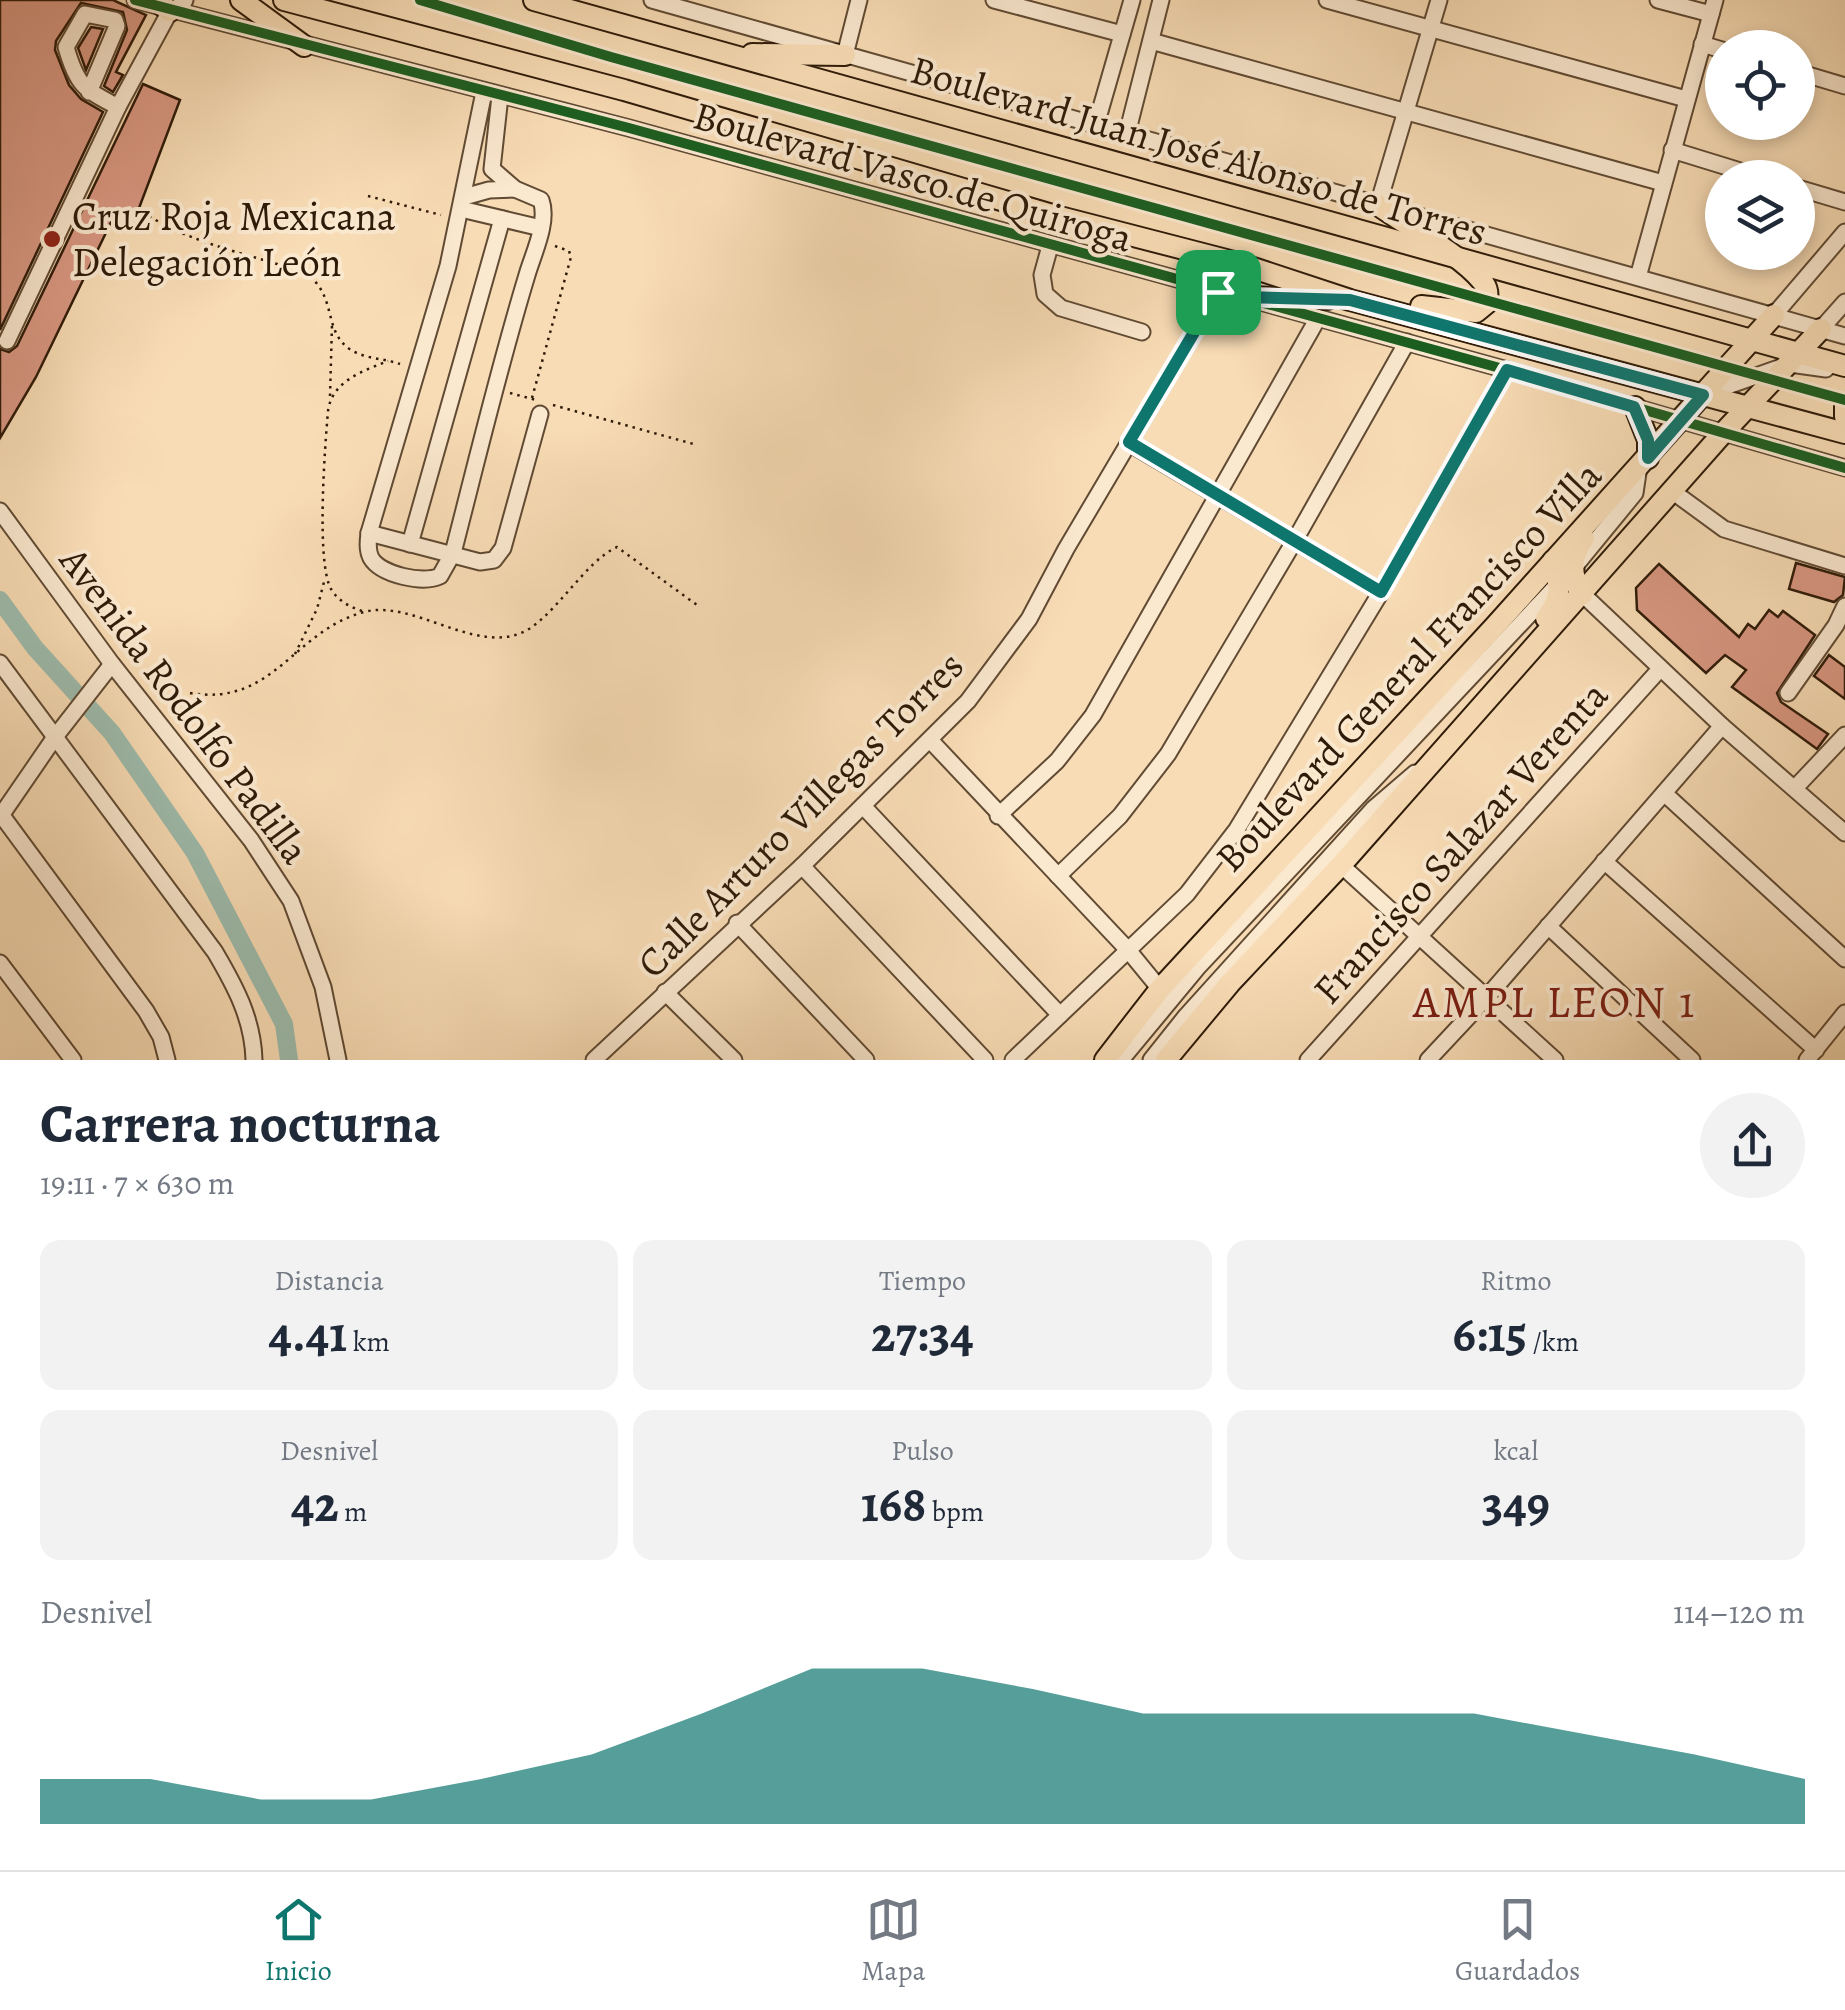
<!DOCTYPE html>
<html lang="es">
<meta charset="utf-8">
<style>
:root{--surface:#fff;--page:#f2f2f3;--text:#1f2937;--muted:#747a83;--line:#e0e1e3;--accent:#0f766e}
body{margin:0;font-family:Alegreya,serif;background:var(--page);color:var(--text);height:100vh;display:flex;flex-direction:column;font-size:38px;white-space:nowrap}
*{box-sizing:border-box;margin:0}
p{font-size:32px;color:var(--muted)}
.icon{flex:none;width:55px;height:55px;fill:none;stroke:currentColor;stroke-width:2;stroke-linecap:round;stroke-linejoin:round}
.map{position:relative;height:1060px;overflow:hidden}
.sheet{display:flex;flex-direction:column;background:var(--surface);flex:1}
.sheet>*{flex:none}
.buttons{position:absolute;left:1705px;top:30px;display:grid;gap:20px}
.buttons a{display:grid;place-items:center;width:110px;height:110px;border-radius:50%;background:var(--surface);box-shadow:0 5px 15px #0003;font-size:50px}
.pin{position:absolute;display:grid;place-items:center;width:85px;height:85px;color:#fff;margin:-42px;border-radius:20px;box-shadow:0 5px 15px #0006}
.round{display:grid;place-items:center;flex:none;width:105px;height:105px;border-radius:52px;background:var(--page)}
.headline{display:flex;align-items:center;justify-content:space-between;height:170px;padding:0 40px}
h1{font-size:55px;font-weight:600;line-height:75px}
.stats{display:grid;grid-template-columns:repeat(3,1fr);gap:15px;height:170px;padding:10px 40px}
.stats div{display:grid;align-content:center;border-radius:20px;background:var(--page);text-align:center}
.stats b{font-size:50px;font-weight:600}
.stats small{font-size:28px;font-weight:400}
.stats p{font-size:28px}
.chart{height:280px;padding:20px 40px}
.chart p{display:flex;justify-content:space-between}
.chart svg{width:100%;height:180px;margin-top:10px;fill:var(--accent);opacity:.7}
.tabs{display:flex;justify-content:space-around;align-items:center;height:140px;border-top:2px solid var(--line);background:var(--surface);font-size:28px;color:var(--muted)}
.tabs a{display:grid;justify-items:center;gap:5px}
.tabs .active{color:var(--accent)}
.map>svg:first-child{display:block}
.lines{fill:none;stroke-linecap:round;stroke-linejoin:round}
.canal{stroke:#9dbcad;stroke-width:18}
.building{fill:#d99782;stroke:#2e1a08;stroke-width:2.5}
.minor-casing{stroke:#604a33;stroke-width:19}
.major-casing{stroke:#2e1a08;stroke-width:24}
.path{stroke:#2e1a08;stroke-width:2.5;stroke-dasharray:2.5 5;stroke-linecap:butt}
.minor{stroke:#fae8cf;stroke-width:15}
.major{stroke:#f8dcb5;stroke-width:20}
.cycleway-casing{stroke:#fae8cf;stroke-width:16}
.cycleway{stroke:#1b5e20;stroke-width:10}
.route-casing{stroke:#fff;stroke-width:20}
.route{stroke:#0f766e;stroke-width:12}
.poi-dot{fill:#8f2418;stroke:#fae8cf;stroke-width:4}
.labels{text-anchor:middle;stroke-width:8;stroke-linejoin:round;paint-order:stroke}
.street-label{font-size:40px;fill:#2e1a08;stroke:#fae8cf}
.poi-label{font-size:40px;fill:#2e1a08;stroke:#fae8cf;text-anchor:start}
.quarter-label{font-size:45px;letter-spacing:2.5px;fill:#7a1f14;stroke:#fae8cf}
</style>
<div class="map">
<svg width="1845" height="1060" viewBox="0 0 1845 1060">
<rect width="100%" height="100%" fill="#f8dcb5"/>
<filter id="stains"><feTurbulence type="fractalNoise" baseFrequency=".002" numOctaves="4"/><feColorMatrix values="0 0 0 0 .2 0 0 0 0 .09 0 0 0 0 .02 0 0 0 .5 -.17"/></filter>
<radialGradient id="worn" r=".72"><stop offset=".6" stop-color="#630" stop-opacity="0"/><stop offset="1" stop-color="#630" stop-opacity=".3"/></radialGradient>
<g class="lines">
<path class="canal" d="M0,600L35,648L112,733L195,853L284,1024L289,1060"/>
</g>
<g class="building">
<path d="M0,0H113L146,15L116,72L123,75L113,92L104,86L127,30L123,12L81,3L56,41L55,50L69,85L81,99L103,112L0,330Z"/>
<path d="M91,27L103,29L86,70L78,48Z"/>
<path d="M143,84L180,100L136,216L117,210L36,377L0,438V349L9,352L17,346Z"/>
<path d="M1796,563L1845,577L1843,595L1834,602L1789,589Z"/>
<path d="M1659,564L1739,637L1748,624L1755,629L1769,610L1778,617L1783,611L1815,635L1777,693L1781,702L1828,734L1817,749L1732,687L1746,670L1725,655L1706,673L1637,610L1636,588Z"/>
<path d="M1829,655L1845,667V699L1814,676Z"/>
</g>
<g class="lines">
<g class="minor-casing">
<g id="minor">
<path d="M135,0L629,128L1507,370L1845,468"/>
<path d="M652,0L1845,336"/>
<path d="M994,0L1122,34"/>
<path d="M1327,0L1686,99"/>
<path d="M1658,0L1711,14"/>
<path d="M1151,41L1663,183"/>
<path d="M1702,44L1722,50"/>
<path d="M845,55L859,0"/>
<path d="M1798,72L1845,86"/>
<path d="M89,92L117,26L115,20L85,14L66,47C77,86 84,89 118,107"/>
<path d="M484,92L448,266L369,533C368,541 367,550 371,558C381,575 423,584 440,576L453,553C477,460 499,367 527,275C533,254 549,222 541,200L515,189L492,169L500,96"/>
<path d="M1096,125L1132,0"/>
<path d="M1127,134L1161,0"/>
<path d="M1672,150L1763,178"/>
<path d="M1798,188L1845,202"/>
<path d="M464,197L489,190L515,189"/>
<path d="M1378,205L1439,0"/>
<path d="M461,209L541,228"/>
<path d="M1050,246L1042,275L1045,294L1061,308L1142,332"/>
<path d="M1638,277L1715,0"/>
<path d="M1774,315L1845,232"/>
<path d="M1821,329L1845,302"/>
<path d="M7,341L118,107L170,11L183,4L185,0"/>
<path d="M1705,394L1790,364L1826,369"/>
<path d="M1129,443L1381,592"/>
<path d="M1672,491L1724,529L1845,566"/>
<path d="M0,511L112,664L251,840L291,901L323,987L338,1060"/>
<path d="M369,533L480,562L494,560L503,548L540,414"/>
<path d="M410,544L502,219"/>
<path d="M1576,565L1635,493L1639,466"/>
<path d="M1575,587L1722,726L1845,833"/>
<path d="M0,663L215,952C235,986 253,1019 254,1060"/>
<path d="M1788,693L1836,625L1845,606"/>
<path d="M930,740L1128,950L1160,989"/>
<path d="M1795,788L1845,735"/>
<path d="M1664,793L1845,959"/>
<path d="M863,806L1060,1015"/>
<path d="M0,813L146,1011L161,1037L167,1060"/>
<path d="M998,816L1057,761L1093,715L1318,318"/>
<path d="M0,817L55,737L112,664"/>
<path d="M1604,861L1816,1050"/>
<path d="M1341,865L1555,1060"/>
<path d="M802,866L985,1060"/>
<path d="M1058,876L1120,816L1168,754L1295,540L1407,342"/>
<path d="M737,923L866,1060"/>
<path d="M1548,926L1692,1060"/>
<path d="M0,963L73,1060"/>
<path d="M665,992L734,1060"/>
<path d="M594,1060L802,866L968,701L1029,619L1066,549L1218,292"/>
<path d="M1013,1060L1187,894L1237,829L1381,592L1507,370"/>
<path d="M1121,1060L1199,966L1560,582"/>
<path d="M1151,1060L1186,1016L1373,809L1415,773"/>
<path d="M1308,1060L1660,669"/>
<path d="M1428,1060L1486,998L1722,726"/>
<path d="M1807,1060L1845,1013"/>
</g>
</g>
<g class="major-casing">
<g id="major">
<path d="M155,0L170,11"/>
<path d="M241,0L304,46"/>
<path d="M284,0L624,90L1056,216L1238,263L1350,300L1845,433"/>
<path d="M534,0L1845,366"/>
<path d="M752,54L845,55"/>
<path d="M1378,205C1406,225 1461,255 1482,281C1488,288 1488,294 1487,303L1476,312L1421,306"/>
<path d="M1240,297L1327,299"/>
<path d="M1845,404V417"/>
<path d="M1635,407L1648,440V458"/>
<path d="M1582,595C1570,575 1570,557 1584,538"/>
<path d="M1546,618C1563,597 1560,586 1553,561"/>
<path d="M1105,1060L1160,989L1496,625L1774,315"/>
<path d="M1166,1060L1230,983L1341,865L1723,433L1821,329"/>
</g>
</g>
<g class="path">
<path d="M368,196L441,215"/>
<path d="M143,212C191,245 253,254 307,274C337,297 323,328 348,348C363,359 383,358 400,364"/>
<path d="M510,393L536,400"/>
<path d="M330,396L332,325"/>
<path d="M532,398L571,257L569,251L555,246"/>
<path d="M553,405L697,445"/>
<path d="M362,611C350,607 338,601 331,589C316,562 325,446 328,411C332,381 363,371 388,361"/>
<path d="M295,654L317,609L325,578"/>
<path d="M190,693C274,707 293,631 364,612C412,599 473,653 521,633C552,621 585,561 617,547L697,605"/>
</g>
<use href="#minor" class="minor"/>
<use href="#major" class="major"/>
<g class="cycleway-casing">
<g id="cycleway">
<path d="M135,0L629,128L1507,370L1845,468"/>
<path d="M420,0L611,57L1845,400"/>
</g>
</g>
<use href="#cycleway" class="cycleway"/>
</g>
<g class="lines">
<g class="route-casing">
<path id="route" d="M1218,292L1240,297L1350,300L1703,395L1648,458V440L1634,407L1507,370L1381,592L1129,442Z"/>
</g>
<use href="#route" class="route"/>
</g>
<circle class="poi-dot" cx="52" cy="239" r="10"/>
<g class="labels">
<g class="street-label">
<text transform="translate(1199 150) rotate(16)" y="14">Boulevard Juan José Alonso de Torres</text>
<text transform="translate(913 176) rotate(16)" y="14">Boulevard Vasco de Quiroga</text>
<text transform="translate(1408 666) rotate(-47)" y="14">Boulevard General Francisco Villa</text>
<text transform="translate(185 705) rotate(53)" y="14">Avenida Rodolfo Padilla</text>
<text transform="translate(800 814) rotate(-45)" y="14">Calle Arturo Villegas Torres</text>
<text transform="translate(1460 842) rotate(-48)" y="14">Francisco Salazar Verenta</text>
</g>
<g class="poi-label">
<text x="72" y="230">Cruz Roja Mexicana<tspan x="72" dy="46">Delegación León</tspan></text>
</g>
<g class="quarter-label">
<text x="1555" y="1017">AMPL LEON 1</text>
</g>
</g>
<rect width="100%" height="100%" filter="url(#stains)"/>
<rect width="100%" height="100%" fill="url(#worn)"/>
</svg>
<div class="buttons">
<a><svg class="icon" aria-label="locate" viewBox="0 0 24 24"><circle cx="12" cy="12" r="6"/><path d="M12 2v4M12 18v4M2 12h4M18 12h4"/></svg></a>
<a><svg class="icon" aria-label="layers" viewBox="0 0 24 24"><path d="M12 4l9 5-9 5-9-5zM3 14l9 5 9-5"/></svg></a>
</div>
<div class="pin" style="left:1218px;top:292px;background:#1e9e55"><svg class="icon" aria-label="arrive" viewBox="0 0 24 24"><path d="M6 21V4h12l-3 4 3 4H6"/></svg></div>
</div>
<section class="sheet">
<div class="headline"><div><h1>Carrera nocturna</h1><p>19:11 · 7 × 630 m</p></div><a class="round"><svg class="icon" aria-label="share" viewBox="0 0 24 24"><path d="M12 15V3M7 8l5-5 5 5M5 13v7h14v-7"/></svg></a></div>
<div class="stats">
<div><p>Distancia</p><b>4.41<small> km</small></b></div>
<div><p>Tiempo</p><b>27:34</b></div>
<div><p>Ritmo</p><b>6:15<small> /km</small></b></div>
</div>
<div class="stats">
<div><p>Desnivel</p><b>42<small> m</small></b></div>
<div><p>Pulso</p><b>168<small> bpm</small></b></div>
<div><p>kcal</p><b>349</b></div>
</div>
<div class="chart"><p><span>Desnivel</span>114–120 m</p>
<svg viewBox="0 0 160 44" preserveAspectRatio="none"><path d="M0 44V33L10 33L20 38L30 38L40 33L50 27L60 17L70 6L80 6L90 11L100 17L110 17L120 17L130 17L140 22L150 27L160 33V44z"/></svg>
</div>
</section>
<nav class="tabs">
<a class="active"><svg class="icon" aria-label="home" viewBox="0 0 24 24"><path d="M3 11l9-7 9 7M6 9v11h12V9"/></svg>Inicio</a>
<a><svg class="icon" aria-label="map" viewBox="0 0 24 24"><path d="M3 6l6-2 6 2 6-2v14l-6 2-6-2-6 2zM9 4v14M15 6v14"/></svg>Mapa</a>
<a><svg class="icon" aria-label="saved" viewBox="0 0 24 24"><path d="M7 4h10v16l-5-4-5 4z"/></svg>Guardados</a>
</nav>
